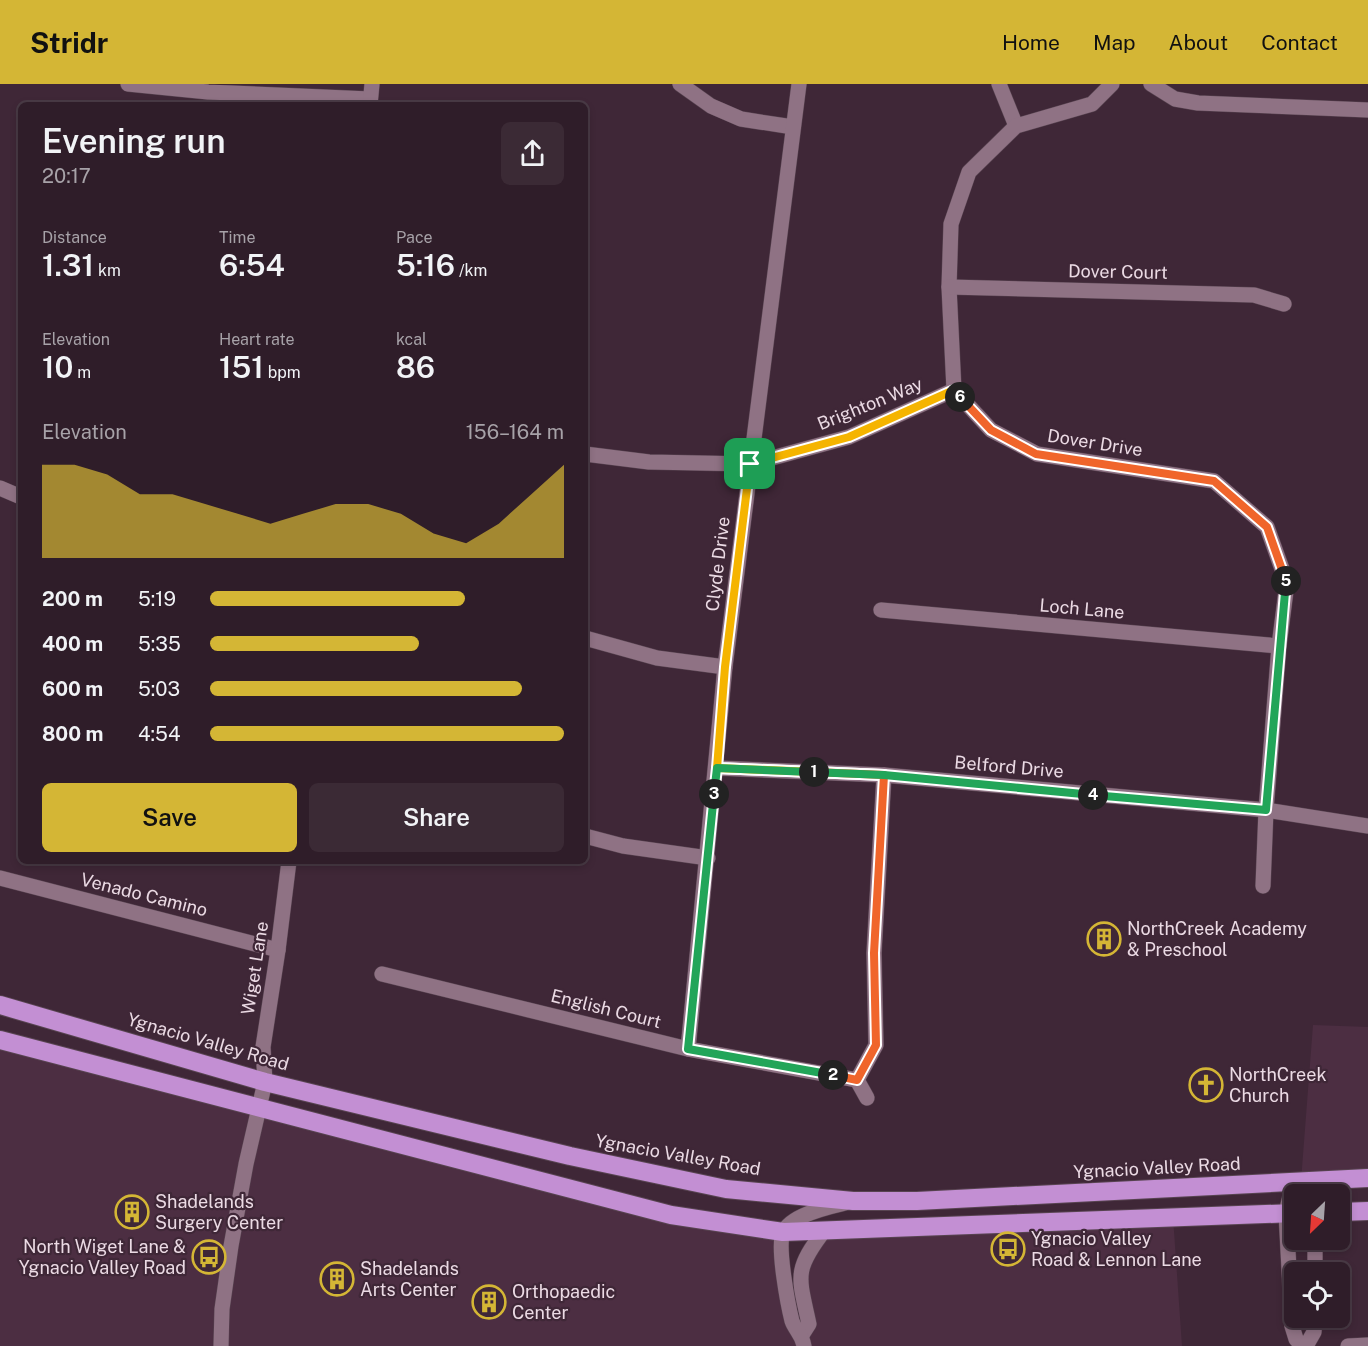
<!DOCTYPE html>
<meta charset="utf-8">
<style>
:root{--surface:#2f1d29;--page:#3b2a35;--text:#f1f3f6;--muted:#a7a2a8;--line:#4a3b46;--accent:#d4b635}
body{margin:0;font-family:"Public Sans",sans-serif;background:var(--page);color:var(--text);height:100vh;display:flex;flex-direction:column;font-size:22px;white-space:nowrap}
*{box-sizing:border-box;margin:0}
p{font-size:20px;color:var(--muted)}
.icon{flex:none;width:33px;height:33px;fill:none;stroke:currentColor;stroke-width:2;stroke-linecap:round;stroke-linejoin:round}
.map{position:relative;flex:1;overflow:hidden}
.side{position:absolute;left:18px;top:18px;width:570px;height:762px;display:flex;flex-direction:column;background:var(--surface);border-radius:9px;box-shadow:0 3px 9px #0003,0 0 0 2px var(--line)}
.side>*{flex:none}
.needle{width:39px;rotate:205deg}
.fabs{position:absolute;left:1284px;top:1100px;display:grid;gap:12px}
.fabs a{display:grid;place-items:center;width:66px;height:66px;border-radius:9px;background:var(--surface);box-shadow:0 3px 9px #0003,0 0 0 2px var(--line);font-size:30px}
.pin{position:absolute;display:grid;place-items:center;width:51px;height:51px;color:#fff;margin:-26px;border-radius:12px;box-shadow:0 3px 9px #0006}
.km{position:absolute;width:30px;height:30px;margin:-15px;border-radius:50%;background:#222;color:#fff;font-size:16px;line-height:30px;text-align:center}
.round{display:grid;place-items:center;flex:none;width:63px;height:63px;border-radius:9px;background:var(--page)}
.summary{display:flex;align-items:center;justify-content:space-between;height:102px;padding:0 24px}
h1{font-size:33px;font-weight:600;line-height:45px}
.figures{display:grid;grid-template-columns:repeat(3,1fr);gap:9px;height:102px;padding:6px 24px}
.figures div{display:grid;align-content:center}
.figures b{font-size:30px;font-weight:600}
.figures small{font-size:16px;font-weight:400}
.figures p{font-size:16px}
.chart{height:168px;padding:12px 24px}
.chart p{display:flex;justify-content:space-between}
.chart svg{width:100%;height:108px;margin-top:6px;fill:var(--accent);opacity:.7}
.button{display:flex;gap:12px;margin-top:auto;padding:12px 24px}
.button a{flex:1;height:69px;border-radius:9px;background:var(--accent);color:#111;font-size:24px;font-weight:600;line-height:69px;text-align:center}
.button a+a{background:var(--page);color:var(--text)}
ul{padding:0 24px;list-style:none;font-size:20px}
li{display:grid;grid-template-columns:96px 72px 1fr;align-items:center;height:45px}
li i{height:15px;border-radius:8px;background:var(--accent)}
header{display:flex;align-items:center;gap:36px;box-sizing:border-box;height:84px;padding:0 30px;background:var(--accent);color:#111}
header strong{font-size:28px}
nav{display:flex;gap:33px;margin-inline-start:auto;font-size:21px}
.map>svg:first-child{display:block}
.built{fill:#4c2e42}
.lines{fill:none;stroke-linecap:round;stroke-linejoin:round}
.street-casing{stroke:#584451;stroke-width:16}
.highway-casing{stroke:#584451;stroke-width:20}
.street{stroke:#8f7284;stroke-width:15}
.highway{stroke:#c38fd3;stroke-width:18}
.split-1-casing{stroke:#fff;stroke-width:12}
.split-2-casing{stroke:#fff;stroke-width:12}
.split-3-casing{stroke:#fff;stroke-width:12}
.split-4-casing{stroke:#fff;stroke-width:12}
.split-5-casing{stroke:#fff;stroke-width:12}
.split-6-casing{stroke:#fff;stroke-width:12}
.split-7-casing{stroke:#fff;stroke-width:12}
.split-1{stroke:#f5b400;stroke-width:8}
.split-2{stroke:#f0652b;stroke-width:8}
.split-3{stroke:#22a559;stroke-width:8}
.split-4{stroke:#22a559;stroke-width:8}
.split-5{stroke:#22a559;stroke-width:8}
.split-6{stroke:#f0652b;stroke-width:8}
.split-7{stroke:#f5b400;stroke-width:8}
.labels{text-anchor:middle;stroke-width:4.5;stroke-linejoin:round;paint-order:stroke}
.street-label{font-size:18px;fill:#ebdae4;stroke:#3f2737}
.poi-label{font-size:18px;fill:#ebdae4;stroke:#3f2737;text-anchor:start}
</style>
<header>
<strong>Stridr</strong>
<nav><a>Home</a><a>Map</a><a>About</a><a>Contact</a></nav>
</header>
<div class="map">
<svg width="1368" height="1262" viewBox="0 0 1368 1262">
<rect width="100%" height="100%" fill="#3f2737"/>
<g class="built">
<path d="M1313,941L1368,943V1094L1301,1097Z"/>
<path d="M0,956L671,1131L783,1148L781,1167L802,1250L801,1203L824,1147L1173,1133L1182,1262H0Z"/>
</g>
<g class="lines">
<g class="street-casing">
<g id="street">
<path d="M128,0L208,8L370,15"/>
<path d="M680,0L711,22L741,35L793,43"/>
<path d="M999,0L1016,42"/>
<path d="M1112,0L1092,20L1016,42L969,88L951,140L949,203L954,306L991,346L1037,370L1214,397L1267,443L1287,499L1279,562L1266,726L1263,802"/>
<path d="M1151,0L1175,15L1198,19L1368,26"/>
<path d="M370,21L372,0"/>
<path d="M949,203L1254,211L1284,220"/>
<path d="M585,370L649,378L750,380L849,353L954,306"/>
<path d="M0,404L21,413"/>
<path d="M881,526L1279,562"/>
<path d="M585,554L657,574L725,583"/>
<path d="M717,684L884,691L1266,726L1368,742"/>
<path d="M585,752L623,762L708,774"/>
<path d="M0,794L278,866"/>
<path d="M382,890L688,965L857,996L876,961L874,869L884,691"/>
<path d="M688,965L725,583L799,0"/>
<path d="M857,996L867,1014"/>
<path d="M1315,1188V1155"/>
<path d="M802,1251L809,1240C799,1193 793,1187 824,1147"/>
<path d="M221,1262L222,1225L231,1162L246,1080L265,998L263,963L278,866L289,777"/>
<path d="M804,1262C802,1250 795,1246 792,1237C788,1221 777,1163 783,1149C790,1131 828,1123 845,1119"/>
<path d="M1302,1262L1296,1255L1292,1242L1286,1129L1290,1112L1301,1097L1310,1110"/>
<path d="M1306,1262L1314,1248L1315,1233"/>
<path d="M1348,1262L1368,1261"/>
</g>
</g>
<g class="highway-casing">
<g id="highway">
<path d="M0,921L265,998L570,1072L726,1105L853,1117H917L1368,1094"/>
<path d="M0,956L671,1131L783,1148L1294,1129"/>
<path d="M1340,1128L1368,1127"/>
</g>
</g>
<use href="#street" class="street"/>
<use href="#highway" class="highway"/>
</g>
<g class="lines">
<g class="split-1-casing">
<path id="split-1" d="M750,380L725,583L717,684L814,688"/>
</g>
<g class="split-2-casing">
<path id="split-2" d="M814,688L884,691L874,869L876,961L857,996L833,991"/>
</g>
<g class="split-3-casing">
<path id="split-3" d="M714,710L688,965L833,991"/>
</g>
<g class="split-4-casing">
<path id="split-4" d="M714,710L717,684L884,691L1093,711"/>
</g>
<g class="split-5-casing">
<path id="split-5" d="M1093,711L1266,726L1286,497"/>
</g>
<g class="split-6-casing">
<path id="split-6" d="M960,313L991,346L1036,370L1214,397L1267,443L1286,497"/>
</g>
<g class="split-7-casing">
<path id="split-7" d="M750,380L849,353L954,306L960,313"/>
</g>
<use href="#split-1" class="split-1"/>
<use href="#split-2" class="split-2"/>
<use href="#split-3" class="split-3"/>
<use href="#split-4" class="split-4"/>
<use href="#split-5" class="split-5"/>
<use href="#split-6" class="split-6"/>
<use href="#split-7" class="split-7"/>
</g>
<defs>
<g id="building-ring" transform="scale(1.725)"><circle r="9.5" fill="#3f2737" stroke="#d4b635" stroke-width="1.5"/><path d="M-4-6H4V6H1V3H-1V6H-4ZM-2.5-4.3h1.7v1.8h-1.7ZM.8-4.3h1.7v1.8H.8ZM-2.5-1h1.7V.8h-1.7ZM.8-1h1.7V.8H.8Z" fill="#d4b635"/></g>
<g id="church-ring" transform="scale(1.725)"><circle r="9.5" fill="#3f2737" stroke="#d4b635" stroke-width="1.5"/><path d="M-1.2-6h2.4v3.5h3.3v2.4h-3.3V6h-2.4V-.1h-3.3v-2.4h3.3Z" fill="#d4b635"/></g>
<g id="bus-ring" transform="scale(1.725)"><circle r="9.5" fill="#3f2737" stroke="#d4b635" stroke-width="1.5"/><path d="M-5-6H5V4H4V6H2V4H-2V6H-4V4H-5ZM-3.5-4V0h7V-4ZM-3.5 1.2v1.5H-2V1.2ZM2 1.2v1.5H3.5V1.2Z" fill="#d4b635"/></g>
</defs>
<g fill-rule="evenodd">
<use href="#building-ring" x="1104" y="855"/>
<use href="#church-ring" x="1206" y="1001"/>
<use href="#building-ring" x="132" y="1128"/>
<use href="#bus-ring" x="1008" y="1165"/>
<use href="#bus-ring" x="209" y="1173"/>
<use href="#building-ring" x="337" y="1195"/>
<use href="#building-ring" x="489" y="1218"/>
</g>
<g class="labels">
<g class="street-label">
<text transform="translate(1118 188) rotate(1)" y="6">Dover Court</text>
<text transform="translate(870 320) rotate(-22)" y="6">Brighton Way</text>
<text transform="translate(1095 359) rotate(9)" y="6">Dover Drive</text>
<text transform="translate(718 480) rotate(-83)" y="6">Clyde Drive</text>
<text transform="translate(1082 525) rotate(5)" y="6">Loch Lane</text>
<text transform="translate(1009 683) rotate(5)" y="6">Belford Drive</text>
<text transform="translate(144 811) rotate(14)" y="6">Venado Camino</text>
<text transform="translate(255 884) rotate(-81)" y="6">Wiget Lane</text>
<text transform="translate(606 925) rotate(14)" y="6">English Court</text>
<text transform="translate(208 958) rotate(16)" y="6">Ygnacio Valley Road</text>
<text transform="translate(678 1071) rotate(10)" y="6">Ygnacio Valley Road</text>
<text transform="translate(1157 1084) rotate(-3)" y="6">Ygnacio Valley Road</text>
</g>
<g class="poi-label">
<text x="1127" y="851">NorthCreek Academy<tspan x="1127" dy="21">&amp; Preschool</tspan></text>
<text x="1229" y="997">NorthCreek<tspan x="1229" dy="21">Church</tspan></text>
<text x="155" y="1124">Shadelands<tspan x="155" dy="21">Surgery Center</tspan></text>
<text x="1031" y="1161">Ygnacio Valley<tspan x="1031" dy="21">Road &amp; Lennon Lane</tspan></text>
<text x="186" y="1169" text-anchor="end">North Wiget Lane &amp;<tspan x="186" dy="21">Ygnacio Valley Road</tspan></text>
<text x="360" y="1191">Shadelands<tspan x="360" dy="21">Arts Center</tspan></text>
<text x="512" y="1214">Orthopaedic<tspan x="512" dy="21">Center</tspan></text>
</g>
</g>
</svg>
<div class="fabs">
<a><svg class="needle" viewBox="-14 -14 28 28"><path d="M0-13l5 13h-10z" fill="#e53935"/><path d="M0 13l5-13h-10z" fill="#a7a2a8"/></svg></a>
<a><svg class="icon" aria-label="locate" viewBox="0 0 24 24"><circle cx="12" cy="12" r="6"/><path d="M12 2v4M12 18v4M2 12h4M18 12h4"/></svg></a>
</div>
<div class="pin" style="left:750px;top:380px;background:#1e9e55"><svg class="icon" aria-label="arrive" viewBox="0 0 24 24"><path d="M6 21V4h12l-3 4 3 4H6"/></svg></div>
<b class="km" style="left:814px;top:688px">1</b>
<b class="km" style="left:833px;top:991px">2</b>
<b class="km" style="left:714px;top:710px">3</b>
<b class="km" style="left:1093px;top:711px">4</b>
<b class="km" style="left:1286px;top:497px">5</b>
<b class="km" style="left:960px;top:313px">6</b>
<section class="side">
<div class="summary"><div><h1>Evening run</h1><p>20:17</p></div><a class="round"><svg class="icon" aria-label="share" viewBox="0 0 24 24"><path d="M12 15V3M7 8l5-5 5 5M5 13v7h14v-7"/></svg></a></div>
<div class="figures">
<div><p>Distance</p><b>1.31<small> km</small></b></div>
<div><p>Time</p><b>6:54</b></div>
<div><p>Pace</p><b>5:16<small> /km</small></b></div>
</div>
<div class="figures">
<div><p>Elevation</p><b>10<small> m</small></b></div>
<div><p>Heart rate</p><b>151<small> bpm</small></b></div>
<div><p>kcal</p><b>86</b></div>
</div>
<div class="chart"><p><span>Elevation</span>156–164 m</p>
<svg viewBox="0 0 160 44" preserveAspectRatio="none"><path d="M0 44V6L10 6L20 10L30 18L40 18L50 22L60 26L70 30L80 26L90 22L100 22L110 26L120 34L130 38L140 30L150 18L160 6V44z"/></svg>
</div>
<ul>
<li><b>200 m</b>5:19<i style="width:72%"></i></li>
<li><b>400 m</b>5:35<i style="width:59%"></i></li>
<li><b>600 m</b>5:03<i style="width:88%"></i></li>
<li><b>800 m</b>4:54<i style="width:100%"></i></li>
</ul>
<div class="button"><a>Save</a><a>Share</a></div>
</section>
</div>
